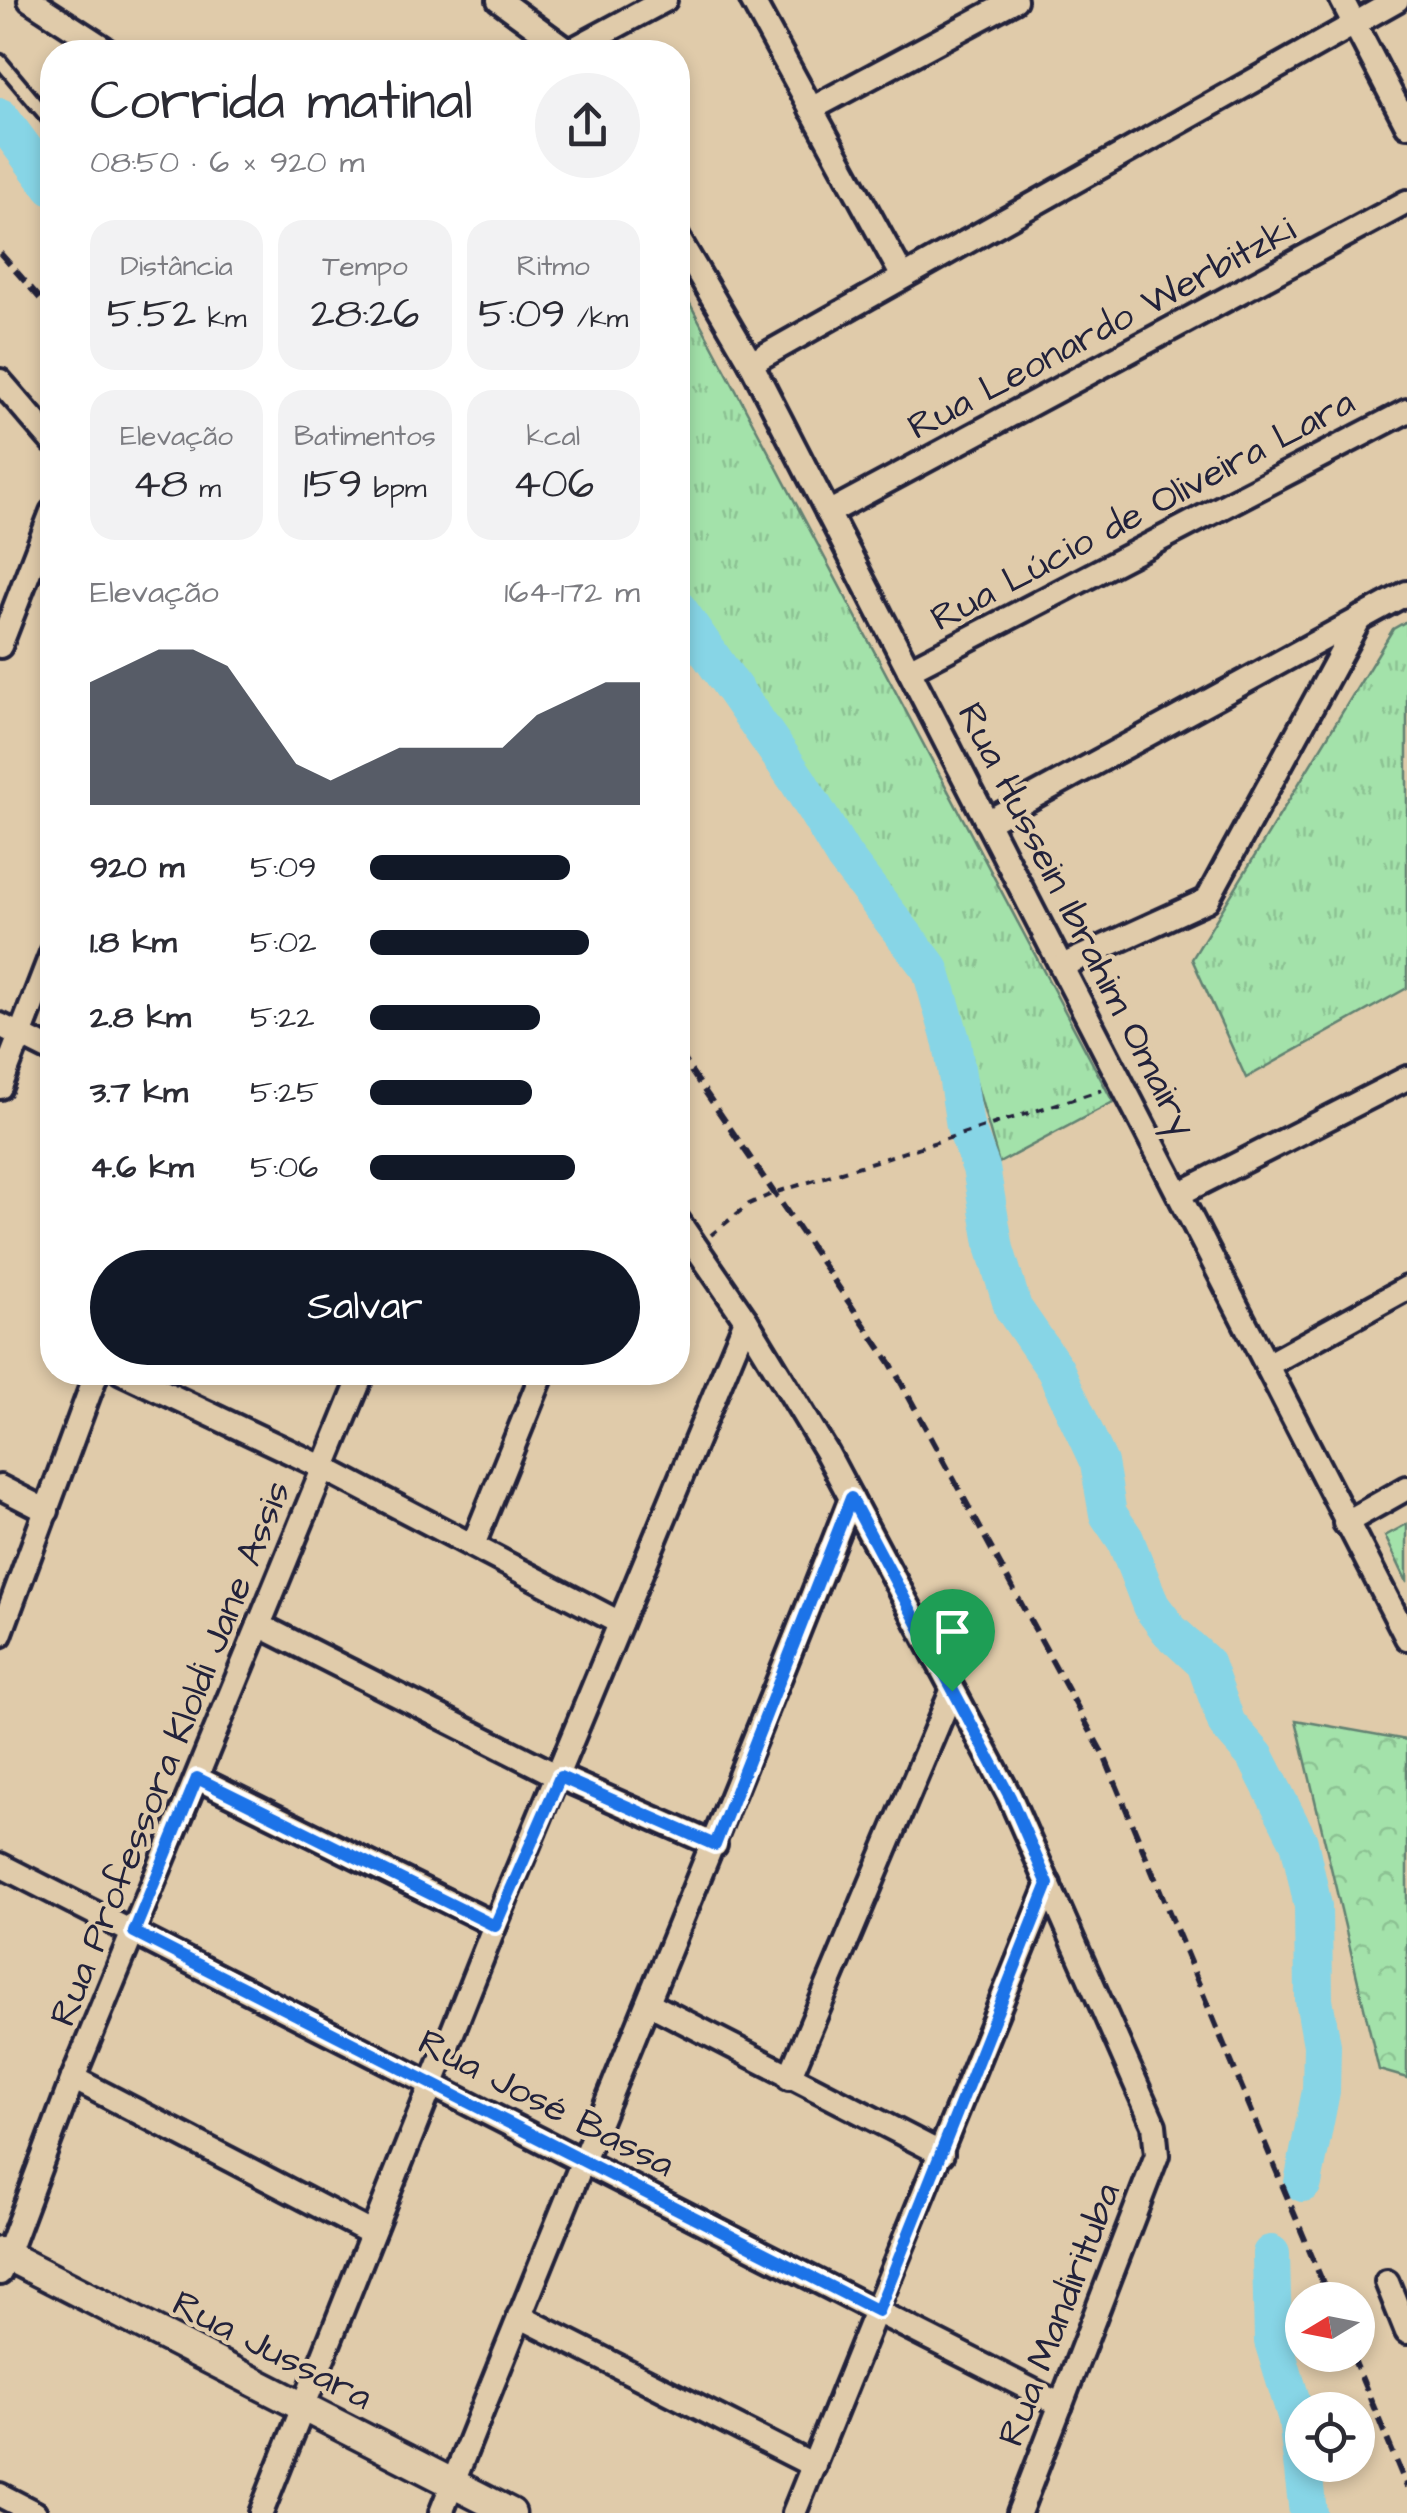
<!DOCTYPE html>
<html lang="pt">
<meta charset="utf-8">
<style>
:root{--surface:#fff;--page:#f2f2f3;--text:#2b2b33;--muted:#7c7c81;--accent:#111827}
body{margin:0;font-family:"Architects Daughter",sans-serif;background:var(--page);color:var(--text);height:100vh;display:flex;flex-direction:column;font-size:38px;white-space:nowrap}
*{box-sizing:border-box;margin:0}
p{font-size:32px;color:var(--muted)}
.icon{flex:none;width:55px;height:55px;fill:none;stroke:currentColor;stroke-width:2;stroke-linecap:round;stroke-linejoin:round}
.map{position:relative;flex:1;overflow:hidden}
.details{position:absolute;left:40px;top:40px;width:650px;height:1345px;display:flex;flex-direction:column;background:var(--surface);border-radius:40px;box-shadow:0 5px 15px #0003}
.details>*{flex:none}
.needle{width:65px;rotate:260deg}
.buttons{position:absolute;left:1285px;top:2282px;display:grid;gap:20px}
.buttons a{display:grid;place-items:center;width:90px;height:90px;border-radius:50%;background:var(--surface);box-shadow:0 5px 15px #0003;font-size:50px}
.pin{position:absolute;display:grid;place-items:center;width:85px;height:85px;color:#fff;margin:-102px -42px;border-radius:50% 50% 50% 0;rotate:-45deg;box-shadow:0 0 10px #0007}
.pin .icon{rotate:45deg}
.round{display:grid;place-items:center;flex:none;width:105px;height:105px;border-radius:52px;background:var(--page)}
.overview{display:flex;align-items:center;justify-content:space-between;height:170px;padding:0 50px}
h1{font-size:55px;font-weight:600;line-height:75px}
.stats{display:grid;grid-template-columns:repeat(3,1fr);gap:15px;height:170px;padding:10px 50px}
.stats div{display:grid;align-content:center;border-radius:25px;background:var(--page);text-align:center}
.stats b{font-size:42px;font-weight:600}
.stats small{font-size:28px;font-weight:400}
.stats p{font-size:28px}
.chart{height:280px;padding:20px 50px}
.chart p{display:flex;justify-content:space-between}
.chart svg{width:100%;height:180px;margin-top:10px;fill:var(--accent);opacity:.7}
.action{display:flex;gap:20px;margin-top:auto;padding:20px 50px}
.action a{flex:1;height:115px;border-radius:60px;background:var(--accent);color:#fff;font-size:40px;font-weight:600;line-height:115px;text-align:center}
ul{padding:0 50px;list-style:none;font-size:32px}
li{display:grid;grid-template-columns:160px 120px 1fr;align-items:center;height:75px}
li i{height:25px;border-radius:12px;background:var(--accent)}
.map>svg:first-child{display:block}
.grass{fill:url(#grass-tufts);stroke:#628272;stroke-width:2.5}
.forest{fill:url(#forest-crowns);stroke:#628272;stroke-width:2.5}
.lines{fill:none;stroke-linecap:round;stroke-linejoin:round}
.river{stroke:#87d5e6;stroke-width:38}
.service-casing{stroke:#22223b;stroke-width:19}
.minor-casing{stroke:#22223b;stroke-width:30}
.tertiary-casing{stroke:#22223b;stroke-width:35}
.path{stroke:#22223b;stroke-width:4;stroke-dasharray:8 8;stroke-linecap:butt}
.service{stroke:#e0cbaa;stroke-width:11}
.minor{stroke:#e0cbaa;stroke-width:22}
.tertiary{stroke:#e0cbaa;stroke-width:28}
.rail{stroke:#22223b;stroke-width:6;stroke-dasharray:15 8;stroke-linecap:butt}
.route-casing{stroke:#fff;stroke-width:20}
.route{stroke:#1a73e8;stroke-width:12}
.labels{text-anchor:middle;stroke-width:9;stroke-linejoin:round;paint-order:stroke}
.street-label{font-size:38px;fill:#22223b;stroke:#e0cbaa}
</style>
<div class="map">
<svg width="1407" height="2513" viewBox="0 0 1407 2513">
<defs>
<pattern id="grass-tufts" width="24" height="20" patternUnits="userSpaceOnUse" patternTransform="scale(2.5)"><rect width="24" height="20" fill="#a3e2aa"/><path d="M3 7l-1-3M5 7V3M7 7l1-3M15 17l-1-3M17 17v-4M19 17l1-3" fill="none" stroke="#8cc293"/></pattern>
<pattern id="forest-crowns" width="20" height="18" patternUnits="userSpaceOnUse" patternTransform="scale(2.5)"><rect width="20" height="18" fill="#a3e2aa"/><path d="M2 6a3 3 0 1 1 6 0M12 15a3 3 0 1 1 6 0" fill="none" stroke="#8cc293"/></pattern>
</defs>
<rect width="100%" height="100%" fill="#e0cbaa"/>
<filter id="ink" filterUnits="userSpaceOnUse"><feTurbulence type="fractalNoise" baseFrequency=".01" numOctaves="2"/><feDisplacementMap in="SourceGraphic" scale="20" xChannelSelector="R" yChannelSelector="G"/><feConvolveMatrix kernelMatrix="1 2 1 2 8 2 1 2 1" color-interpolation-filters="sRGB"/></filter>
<g filter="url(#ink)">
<g class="grass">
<path d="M678,281L1113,1102L999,1163L942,963L848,841L678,588Z"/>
<path d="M1407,621V988L1246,1078L1192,959L1393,629Z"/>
<path d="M1407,1524V1582L1385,1536Z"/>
</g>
<path class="forest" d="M1296,1720L1407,1740V2078L1379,2070Z"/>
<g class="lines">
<g class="river">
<path d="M0,117L52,187"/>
<path d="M678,609L798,781L844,857L931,970L952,1043L965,1126L981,1168L995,1249L1013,1308L1055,1369L1099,1463L1108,1514L1125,1539L1151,1606L1170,1631L1205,1663L1227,1724L1256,1757L1299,1842L1313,1906L1314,2000L1322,2045L1321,2091L1303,2183"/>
<path d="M1271,2254L1273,2341L1297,2419L1308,2513"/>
</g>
<g class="service-casing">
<path id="service" d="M0,61L52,123"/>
</g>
<g class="minor-casing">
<g id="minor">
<path d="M30,0L110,52"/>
<path d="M499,0L570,52"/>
<path d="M752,0L902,275"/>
<path d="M1342,0L1407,125"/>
<path d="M568,52L665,0"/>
<path d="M811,109L1015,0"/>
<path d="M678,238L751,363L1407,1638"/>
<path d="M751,363L1397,0"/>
<path d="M0,381L52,441"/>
<path d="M828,513L1407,202"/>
<path d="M0,646L52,512"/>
<path d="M909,670L1407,411"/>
<path d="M987,822L1407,593"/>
<path d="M1062,966L1207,900L1360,618"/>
<path d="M0,1025L52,1051"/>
<path d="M0,1087L52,953"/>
<path d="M1181,1193L1407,1078"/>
<path d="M678,1221L746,1320L827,1453L1010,1797L1154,2125L1157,2155L1019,2513"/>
<path d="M1267,1365L1407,1288"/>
<path d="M121,1372L324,1468L620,1623"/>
<path d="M0,1487L47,1511"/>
<path d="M1345,1523L1407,1488"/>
<path d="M473,1545L543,1372"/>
<path d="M259,1625L560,1777L715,1845"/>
<path d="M0,1635L97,1372"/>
<path d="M197,1778L495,1925"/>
<path d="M0,1865L1061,2405"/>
<path d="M648,2003L942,2154"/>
<path d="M73,2078L371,2233"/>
<path d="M789,2078L952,1691"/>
<path d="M0,2273L73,2078L363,1372"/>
<path d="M1387,2282L1407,2332"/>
<path d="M519,2316L814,2466"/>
<path d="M0,2495L35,2513"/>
<path d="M261,2513L495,1925L746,1320"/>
<path d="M441,2513C575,2174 718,1838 851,1498"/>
<path d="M794,2513L1049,1884"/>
</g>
</g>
<g class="tertiary-casing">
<path id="tertiary" d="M0,2252L511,2513"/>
</g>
<path class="path" d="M711,1235L749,1204L774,1193L1102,1090"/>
<use href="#service" class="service"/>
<use href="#minor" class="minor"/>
<use href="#tertiary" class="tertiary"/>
<g class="rail">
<path d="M0,253L52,312"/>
<path d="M678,1052L891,1364L1105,1758L1330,2300"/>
<path d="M1352,2355L1407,2487"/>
</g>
</g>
</g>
<g class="lines" filter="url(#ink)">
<g class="route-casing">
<path id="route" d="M851,1498L1010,1797L1048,1884L878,2311L134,1932L197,1778L495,1926L560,1777L715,1845Z"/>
</g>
<use href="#route" class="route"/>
</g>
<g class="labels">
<g class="street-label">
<text transform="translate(1101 327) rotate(-28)" y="13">Rua Leonardo Werbitzki</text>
<text transform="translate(1142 509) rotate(-28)" y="13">Rua Lúcio de Oliveira Lara</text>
<text transform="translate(1078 919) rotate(63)" y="13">Rua Hussein Ibrahim Omairy</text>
<text transform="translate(169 1753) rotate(-68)" y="13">Rua Professora Kloldi Jane Assis</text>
<text transform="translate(547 2102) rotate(27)" y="13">Rua José Bassa</text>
<text transform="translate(1058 2314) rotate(-69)" y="13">Rua Mandirituba</text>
<text transform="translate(273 2349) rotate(27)" y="13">Rua Jussara</text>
</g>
</g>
</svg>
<div class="buttons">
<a><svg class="needle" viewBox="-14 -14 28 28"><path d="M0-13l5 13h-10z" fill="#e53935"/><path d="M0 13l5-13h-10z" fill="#7c7c81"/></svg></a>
<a><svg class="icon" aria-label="locate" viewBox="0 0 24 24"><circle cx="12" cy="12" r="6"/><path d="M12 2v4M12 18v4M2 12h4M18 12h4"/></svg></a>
</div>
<div class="pin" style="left:952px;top:1691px;background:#1e9e55"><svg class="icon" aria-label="arrive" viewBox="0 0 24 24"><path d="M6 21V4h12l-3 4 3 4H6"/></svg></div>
<section class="details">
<div class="overview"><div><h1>Corrida matinal</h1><p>08:50 · 6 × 920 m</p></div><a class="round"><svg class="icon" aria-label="share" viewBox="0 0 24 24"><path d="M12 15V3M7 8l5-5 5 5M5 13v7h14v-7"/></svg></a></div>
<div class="stats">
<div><p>Distância</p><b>5.52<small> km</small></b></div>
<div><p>Tempo</p><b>28:26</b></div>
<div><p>Ritmo</p><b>5:09<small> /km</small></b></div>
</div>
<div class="stats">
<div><p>Elevação</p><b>48<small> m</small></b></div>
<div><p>Batimentos</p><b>159<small> bpm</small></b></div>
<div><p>kcal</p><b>406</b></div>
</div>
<div class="chart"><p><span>Elevação</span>164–172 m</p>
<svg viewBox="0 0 160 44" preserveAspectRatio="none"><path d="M0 44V14L10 10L20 6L30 6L40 10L50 22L60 34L70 38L80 34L90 30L100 30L110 30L120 30L130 22L140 18L150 14L160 14V44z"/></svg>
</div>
<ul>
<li><b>920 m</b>5:09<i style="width:74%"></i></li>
<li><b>1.8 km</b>5:02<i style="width:81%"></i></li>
<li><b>2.8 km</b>5:22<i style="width:63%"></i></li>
<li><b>3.7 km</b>5:25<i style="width:60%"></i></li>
<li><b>4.6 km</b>5:06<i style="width:76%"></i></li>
</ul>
<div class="action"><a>Salvar</a></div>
</section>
</div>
